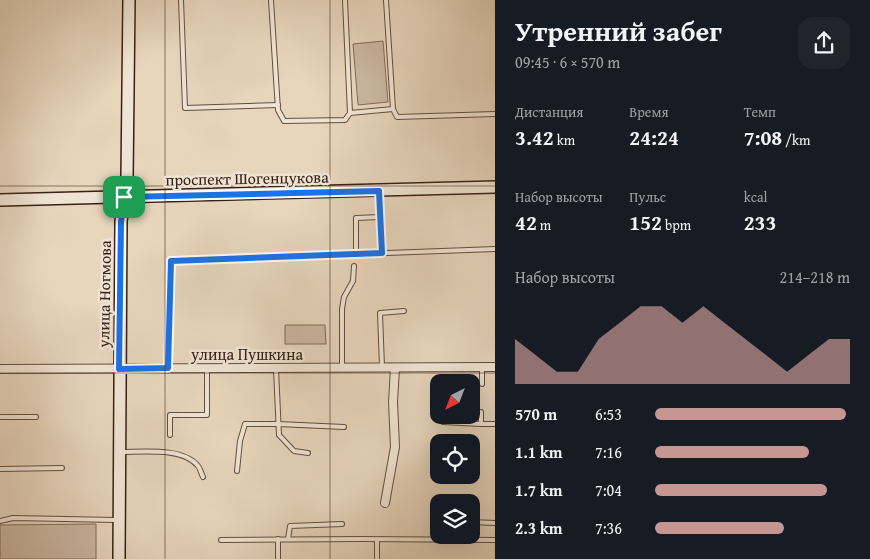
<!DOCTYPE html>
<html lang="ru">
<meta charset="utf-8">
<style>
:root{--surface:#171b24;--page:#20242c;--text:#f1f3f6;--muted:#9ea1a6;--accent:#c59692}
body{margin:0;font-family:"Gentium Book Plus",serif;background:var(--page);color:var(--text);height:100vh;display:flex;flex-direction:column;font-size:19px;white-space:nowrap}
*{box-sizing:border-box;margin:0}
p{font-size:16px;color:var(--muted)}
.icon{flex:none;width:28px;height:28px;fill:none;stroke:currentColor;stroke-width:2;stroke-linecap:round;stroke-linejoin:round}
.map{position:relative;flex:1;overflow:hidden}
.panel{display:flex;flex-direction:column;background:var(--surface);width:375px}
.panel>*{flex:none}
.needle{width:32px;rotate:222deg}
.buttons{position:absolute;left:430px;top:374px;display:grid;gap:10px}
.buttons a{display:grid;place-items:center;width:50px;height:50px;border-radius:10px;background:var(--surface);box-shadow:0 5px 20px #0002;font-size:25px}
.pin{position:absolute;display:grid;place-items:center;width:42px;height:42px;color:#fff;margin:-21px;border-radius:10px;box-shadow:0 2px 8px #0006}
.round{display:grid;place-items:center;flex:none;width:52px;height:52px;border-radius:15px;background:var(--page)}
.headline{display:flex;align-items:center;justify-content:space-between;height:85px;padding:0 20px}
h1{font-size:28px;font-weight:700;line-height:38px}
.figures{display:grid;grid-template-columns:repeat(3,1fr);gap:8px;height:85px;padding:5px 20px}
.figures div{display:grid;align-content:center}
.figures b{font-size:21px;font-weight:700}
.figures small{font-size:14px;font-weight:400}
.figures p{font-size:14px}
.chart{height:140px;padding:10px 20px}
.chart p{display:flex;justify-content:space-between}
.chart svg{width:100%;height:90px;margin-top:5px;fill:var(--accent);opacity:.7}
ul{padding:0 20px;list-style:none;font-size:16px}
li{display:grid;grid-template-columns:80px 60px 1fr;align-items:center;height:38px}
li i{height:12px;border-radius:6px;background:var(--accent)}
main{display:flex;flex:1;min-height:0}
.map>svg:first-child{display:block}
.green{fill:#cab6a0;stroke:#826b5b}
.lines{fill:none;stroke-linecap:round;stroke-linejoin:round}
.lane-casing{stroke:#654d40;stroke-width:6}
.street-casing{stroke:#654d40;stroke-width:10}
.secondary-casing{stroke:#3a2016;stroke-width:14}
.lane{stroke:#efe4d3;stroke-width:4}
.street{stroke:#efe4d3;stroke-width:8}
.secondary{stroke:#efe4d3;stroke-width:11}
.route-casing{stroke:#fff;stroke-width:10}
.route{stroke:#1a73e8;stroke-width:6}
.grid{fill:none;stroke:#3a2016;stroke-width:1;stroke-opacity:0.55}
.labels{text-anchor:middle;stroke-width:5;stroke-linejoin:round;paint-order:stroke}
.street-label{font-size:16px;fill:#3a2016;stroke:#efe4d3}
</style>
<main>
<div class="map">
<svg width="495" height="559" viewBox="0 0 495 559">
<rect width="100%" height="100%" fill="#e7d5bc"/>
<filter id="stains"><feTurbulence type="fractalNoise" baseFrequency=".004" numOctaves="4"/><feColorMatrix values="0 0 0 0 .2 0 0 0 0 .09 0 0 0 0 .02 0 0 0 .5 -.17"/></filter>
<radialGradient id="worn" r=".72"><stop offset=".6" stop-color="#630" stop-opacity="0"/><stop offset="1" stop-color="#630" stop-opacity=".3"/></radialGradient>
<g class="green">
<path d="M383,41L388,102L358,105L353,44Z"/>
<path d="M285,325H325L326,344H285Z"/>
<path d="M96,524V559H0V525Z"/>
</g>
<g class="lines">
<g class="lane-casing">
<g id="lane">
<path d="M181,0L185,108L278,105"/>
<path d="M271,0L278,110L284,121L345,120L350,113L345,0"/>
<path d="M386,0L393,109L397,117L495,114"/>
<path d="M350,113L393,109"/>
<path d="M380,217L382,253"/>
<path d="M356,254V218L380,217L379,193"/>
<path d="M382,367L380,313L404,311"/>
<path d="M168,368L171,261L495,249"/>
<path d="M342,368V309L344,297L353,281L354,266"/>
<path d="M276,369L279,435L294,451L308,453"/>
<path d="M482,384V367"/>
<path d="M0,417H36"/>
<path d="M443,422L481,424V412"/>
<path d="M481,424H495"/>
<path d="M170,435V415H207V368"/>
<path d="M121,452C142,452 183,447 198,466C200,468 201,473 203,477"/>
<path d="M0,469L62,468"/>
<path d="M237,471L240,441L245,424H278L344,427"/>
<path d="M0,521L13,518L116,520"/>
<path d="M471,522L495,523"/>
<path d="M278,539V559"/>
<path d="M288,539L290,526L342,524"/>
<path d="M221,540L362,539L495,540"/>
<path d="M377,540V559"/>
</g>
</g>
<g class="street-casing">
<g id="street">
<path d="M0,369L495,367"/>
<path d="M385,503L395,447L393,402L395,368"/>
</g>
</g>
<g class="secondary-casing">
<g id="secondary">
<path d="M0,200L495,187"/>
<path d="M119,559L121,221L127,178L129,0"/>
</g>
</g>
<use href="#lane" class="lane"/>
<use href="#street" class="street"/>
<use href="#secondary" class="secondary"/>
</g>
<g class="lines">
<g class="route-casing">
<path id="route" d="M379,191L382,253L171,261L168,368L119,369L121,222L124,197Z"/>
</g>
<use href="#route" class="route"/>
</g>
<path class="grid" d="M165,0V559M330,0V559M0,186H495M0,373H495"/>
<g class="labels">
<g class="street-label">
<text transform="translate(247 178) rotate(-1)" y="6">проспект Шогенцукова</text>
<text transform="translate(104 294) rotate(-89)" y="6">улица Ногмова</text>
<text x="247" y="360">улица Пушкина</text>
</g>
</g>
<rect width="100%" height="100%" filter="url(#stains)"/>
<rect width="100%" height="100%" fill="url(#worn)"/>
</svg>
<div class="buttons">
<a><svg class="needle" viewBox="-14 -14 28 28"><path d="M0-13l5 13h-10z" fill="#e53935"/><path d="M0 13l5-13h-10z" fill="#9ea1a6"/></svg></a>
<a><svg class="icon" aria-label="locate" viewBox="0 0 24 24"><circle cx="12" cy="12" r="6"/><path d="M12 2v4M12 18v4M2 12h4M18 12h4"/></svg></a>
<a><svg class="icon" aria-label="layers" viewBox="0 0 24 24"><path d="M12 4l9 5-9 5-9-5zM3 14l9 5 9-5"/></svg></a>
</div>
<div class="pin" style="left:124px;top:197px;background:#1e9e55"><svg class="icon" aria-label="arrive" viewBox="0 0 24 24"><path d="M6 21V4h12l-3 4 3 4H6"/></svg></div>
</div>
<section class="panel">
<div class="headline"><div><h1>Утренний забег</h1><p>09:45 · 6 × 570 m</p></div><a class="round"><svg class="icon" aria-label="share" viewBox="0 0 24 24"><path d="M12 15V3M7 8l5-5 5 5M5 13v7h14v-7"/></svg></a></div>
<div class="figures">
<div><p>Дистанция</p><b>3.42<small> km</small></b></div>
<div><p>Время</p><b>24:24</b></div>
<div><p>Темп</p><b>7:08<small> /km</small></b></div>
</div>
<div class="figures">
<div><p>Набор высоты</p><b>42<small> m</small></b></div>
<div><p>Пульс</p><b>152<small> bpm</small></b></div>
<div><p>kcal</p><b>233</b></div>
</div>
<div class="chart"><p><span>Набор высоты</span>214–218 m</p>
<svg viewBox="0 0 160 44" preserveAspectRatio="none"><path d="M0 44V22L10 30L20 38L30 38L40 22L50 14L60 6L70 6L80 14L90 6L100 14L110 22L120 30L130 38L140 30L150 22L160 22V44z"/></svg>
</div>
<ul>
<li><b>570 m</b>6:53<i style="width:98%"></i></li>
<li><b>1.1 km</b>7:16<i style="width:79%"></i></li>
<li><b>1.7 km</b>7:04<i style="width:88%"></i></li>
<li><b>2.3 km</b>7:36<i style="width:66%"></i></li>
</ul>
</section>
</main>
